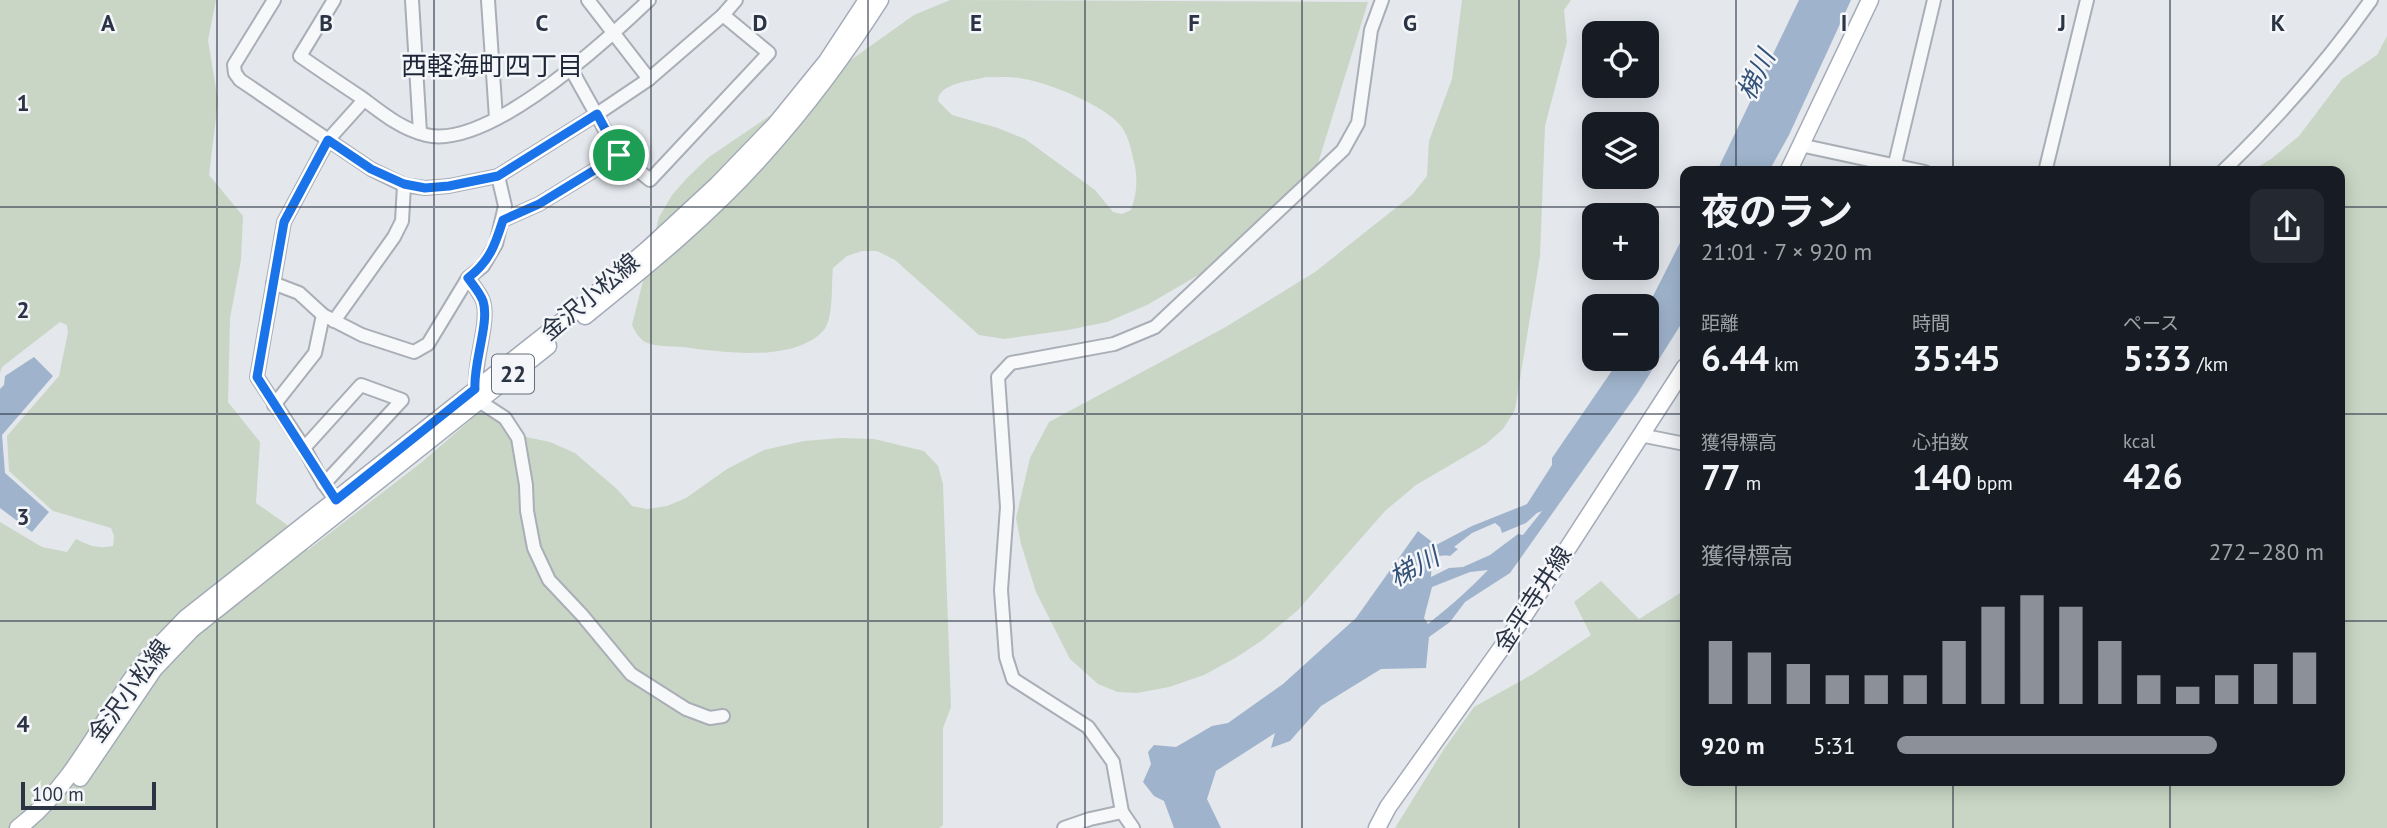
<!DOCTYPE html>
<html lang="ja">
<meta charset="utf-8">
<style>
:root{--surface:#171b24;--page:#242831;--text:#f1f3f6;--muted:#9ea1a6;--accent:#8c9099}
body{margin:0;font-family:"PT Sans","Noto Sans JP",sans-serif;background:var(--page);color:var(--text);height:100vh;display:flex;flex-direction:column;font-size:26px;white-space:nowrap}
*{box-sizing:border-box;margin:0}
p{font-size:23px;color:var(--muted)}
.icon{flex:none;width:38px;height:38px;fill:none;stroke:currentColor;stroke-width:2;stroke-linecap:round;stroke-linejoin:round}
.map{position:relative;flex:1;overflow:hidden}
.drawer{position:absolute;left:1680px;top:166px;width:665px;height:620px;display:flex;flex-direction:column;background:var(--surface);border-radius:14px;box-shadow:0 4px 18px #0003}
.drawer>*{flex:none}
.controls{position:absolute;left:1582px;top:21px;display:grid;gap:14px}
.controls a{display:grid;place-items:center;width:77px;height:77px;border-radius:14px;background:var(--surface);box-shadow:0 4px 18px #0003;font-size:35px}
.scale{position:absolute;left:21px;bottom:18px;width:135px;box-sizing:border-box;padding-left:7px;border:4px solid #2b3445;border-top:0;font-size:19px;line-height:24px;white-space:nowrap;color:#2b3445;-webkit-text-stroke:5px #f4f6f9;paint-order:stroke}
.pin{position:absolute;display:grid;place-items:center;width:60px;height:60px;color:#fff;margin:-30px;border:4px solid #fff;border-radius:50%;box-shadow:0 2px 7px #0007}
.round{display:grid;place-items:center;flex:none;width:74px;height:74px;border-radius:14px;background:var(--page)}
.headline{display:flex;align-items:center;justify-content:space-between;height:119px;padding:0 21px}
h1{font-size:38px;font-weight:700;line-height:52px}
.stats{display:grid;grid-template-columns:repeat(3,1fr);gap:10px;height:119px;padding:7px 21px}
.stats div{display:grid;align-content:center}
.stats b{font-size:35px;font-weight:700}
.stats small{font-size:19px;font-weight:400}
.stats p{font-size:19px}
.chart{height:196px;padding:14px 21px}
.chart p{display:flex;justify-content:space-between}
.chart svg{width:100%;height:126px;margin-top:7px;stroke:var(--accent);stroke-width:6}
ul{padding:0 21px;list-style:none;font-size:23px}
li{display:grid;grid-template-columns:112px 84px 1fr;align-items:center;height:52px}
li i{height:18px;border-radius:9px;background:var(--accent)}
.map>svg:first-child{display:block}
.green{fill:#c9d6c5;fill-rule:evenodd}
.water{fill:#9fb4cc;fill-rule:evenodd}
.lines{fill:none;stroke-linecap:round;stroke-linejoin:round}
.minor-casing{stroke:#a9aeb7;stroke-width:16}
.major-casing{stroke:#a3abb8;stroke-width:19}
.minor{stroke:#f7f8fa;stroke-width:12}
.major{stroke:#fff;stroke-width:16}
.route-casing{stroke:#fff;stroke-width:14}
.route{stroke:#1a73e8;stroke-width:9}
.grid{fill:none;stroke:#2b3445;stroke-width:2;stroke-opacity:0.55}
.labels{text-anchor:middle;stroke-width:5;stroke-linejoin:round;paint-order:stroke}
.shield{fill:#f4f6f9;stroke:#676e7b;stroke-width:2}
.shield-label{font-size:23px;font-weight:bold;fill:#2b3445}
.street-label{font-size:24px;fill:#2b3445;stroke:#f4f6f9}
.neighbourhood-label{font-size:26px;fill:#1d2536;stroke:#f4f6f9}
.water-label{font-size:26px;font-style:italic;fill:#34527a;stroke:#f4f6f9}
.grid-label{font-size:23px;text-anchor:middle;font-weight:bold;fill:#2b3445;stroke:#f4f6f9;stroke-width:5;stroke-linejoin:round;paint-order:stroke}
</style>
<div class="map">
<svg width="2387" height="828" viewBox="0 0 2387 828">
<rect width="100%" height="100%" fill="#e4e7ec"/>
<g class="green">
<path d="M0,0H216L208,40L218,101L209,175L243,216L241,260L230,318L228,402L260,442L256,503L286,524L308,550L422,462L483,409L526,437L550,442L575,453L618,490L632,506L647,509L667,506L686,498L727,469L764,450L804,441L841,438L874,439L924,451L938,466L943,484L951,707L943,728V825L939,828H0V522L42,547L67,552L76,539C90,546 98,549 113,546L114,536L111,528L53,511L9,471L7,436L59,376L68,332L67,325L60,322L2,367L0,373Z"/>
<path d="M950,0L1368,2L1314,176L1288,210L1214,266L1147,305L1107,322L1068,330L1004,339L979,335L895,260L877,251H862L847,256L833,268C831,284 834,320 823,331C793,363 722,352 683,347C671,346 655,347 645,342C638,337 636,333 632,325L659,217L672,195L687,178L709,157L824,79L914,15ZM986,77C997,78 1008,76 1019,78C1047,82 1103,104 1121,126C1129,137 1131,149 1134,162C1138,178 1137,194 1131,210L1122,214L1113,212L1095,190L1025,139L998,128L952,115L938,101C938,83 972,81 986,77Z"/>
<path d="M1462,0H1571L1564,10L1567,42L1545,126L1540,256L1515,410L1503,429L1486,444L1416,485L1385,511L1298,610L1261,641L1237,657L1204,675L1169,687L1137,693L1118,692L1098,684L1070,659L1036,592L1021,544L1016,518L1030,458L1049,422L1224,328L1315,272L1412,195L1427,176L1429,141L1452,79Z"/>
<path d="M2387,36V828H1395L1444,749L1474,707L1533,674L1591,635L1574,602L1601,581L1639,619L1685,590V780H2340V172L2251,171L2271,159L2299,136L2342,79L2377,55Z"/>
</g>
<g class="water">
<path d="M1799,0H1851L1789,135L1769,171H1717Z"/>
<path d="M1685,233V318L1637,394L1510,573L1465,602L1450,622L1429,637L1426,668L1381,669L1321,706L1290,741L1271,748L1275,733L1216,771L1207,799L1221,828H1174L1164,801L1154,796L1143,782L1151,764L1148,752L1154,745L1176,747L1212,726L1228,723L1283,684L1356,618L1418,531L1436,545L1472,526L1527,504L1552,465V458L1620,359H1647V308ZM1542,511L1523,535L1518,534L1490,555L1463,567L1449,568L1431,577C1432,564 1432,553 1450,556L1458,549L1454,547L1472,533L1495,523L1500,527L1502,533L1526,523L1537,513ZM1488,570C1470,589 1448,608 1428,624L1424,618L1432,587L1470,572Z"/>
<path d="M34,357L53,376L2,435L5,473L49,512L32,532L0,508V389L4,385L5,376Z"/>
</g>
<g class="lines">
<g class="minor-casing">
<g id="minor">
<path d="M274,0L234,65L235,73L240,80L371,169L404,185L425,188L449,186L498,176L597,114L649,79L723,15L736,0"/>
<path d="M334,0L300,56C320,70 341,84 362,98C382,113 401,129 426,135C488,150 606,41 649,0"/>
<path d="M412,0L420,133"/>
<path d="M488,0L496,118"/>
<path d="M588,0L649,79"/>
<path d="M571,69L619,155L650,180L769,53L723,15"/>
<path d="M1800,145L1925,172"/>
<path d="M1893,172L1934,0"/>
<path d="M2045,172L2087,0"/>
<path d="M2222,172C2277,119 2327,62 2371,0"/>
<path d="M503,220L539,204L619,155"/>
<path d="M468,278C473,285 480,293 483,301C490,322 473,363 476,389"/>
<path d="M273,283L299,293L323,315L362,335L414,352L428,344L468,278L483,266L496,244L505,206L498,176"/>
<path d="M334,321L394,237L402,221L404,185"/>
<path d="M479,401L505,418L518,438L526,485L527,511L534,548L549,580L582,615L631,674L686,709L710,718L723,716"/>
<path d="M274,405L315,353L323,315"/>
<path d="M1640,435L1685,444"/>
<path d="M304,448L361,385L402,400L324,484"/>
<path d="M336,500L324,484L304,448L257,377L284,222L328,140L364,100"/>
<path d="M1122,812L1113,762L1088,727L1013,679L1006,657L1001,590L1007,507L998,377L1011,363L1114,344L1155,327L1343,150L1358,123L1371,30L1382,0"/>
<path d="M1064,828L1090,819L1122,812L1133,828"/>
</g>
</g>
<g class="major-casing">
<g id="major">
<path d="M1788,172L1870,0"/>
<path d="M585,316C647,266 711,214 764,154C807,106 845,55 880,0"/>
<path d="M80,778L154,669L192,629L548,346"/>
<path d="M18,828C67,791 96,733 129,683C145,659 166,639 186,618L578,309L649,248L717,185L775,125L827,61L867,0"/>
<path d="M1377,828L1388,807L1520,622L1685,367"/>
</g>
</g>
<use href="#minor" class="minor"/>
<use href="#major" class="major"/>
</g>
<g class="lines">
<g class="route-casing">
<path id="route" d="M597,114L619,155L539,204L503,220C495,245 490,261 468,278C473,285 480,293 483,301C490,322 473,363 475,389L336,500L257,377L284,222L328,140L371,169L404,184L425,188L449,186L498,176Z"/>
</g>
<use href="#route" class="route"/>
</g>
<path class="grid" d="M217,0V828M434,0V828M651,0V828M868,0V828M1085,0V828M1302,0V828M1519,0V828M1736,0V172M1953,0V172M2170,0V172M0,207H1685M2340,207H2387M0,414H1685M2340,414H2387M0,621H1685M2340,621H2387M1736,780V828M1953,780V828M2170,780V828"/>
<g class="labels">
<rect class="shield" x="492" y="354.5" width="42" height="39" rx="5"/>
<g class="shield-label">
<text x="513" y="382">22</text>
</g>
<g class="street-label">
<text transform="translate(590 297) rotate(-40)" y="8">金沢小松線</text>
<text transform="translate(1533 599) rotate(-57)" y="8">金平寺井線</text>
<text transform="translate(129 691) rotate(-54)" y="8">金沢小松線</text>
</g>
<g class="neighbourhood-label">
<text x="492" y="75">西軽海町四丁目</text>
</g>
<g class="water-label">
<text transform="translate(1756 75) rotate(-64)" y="9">梯川</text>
<text transform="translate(1414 567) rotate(-28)" y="9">梯川</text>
</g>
</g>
<g class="grid-label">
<text x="108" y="31">A</text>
<text x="326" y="31">B</text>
<text x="542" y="31">C</text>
<text x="760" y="31">D</text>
<text x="976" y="31">E</text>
<text x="1194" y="31">F</text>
<text x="1410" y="31">G</text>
<text x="1844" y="31">I</text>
<text x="2062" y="31">J</text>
<text x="2278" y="31">K</text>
<text x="23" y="111">1</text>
<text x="23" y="318">2</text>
<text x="23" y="525">3</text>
<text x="23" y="732">4</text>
</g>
</svg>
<div class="controls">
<a><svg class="icon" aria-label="locate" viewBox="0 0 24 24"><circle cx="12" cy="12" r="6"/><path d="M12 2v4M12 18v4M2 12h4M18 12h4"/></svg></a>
<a><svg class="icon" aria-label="layers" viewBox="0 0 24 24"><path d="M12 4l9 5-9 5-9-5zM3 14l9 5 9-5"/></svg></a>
<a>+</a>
<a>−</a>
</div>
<div class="scale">100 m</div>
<div class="pin" style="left:619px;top:155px;background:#1e9e55"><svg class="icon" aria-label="arrive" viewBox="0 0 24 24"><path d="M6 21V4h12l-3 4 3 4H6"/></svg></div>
<section class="drawer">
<div class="headline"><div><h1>夜のラン</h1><p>21:01 · 7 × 920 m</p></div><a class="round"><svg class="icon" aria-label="share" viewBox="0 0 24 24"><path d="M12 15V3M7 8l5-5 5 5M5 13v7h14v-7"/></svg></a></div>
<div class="stats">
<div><p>距離</p><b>6.44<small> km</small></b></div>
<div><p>時間</p><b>35:45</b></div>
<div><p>ペース</p><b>5:33<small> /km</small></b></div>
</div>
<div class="stats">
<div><p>獲得標高</p><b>77<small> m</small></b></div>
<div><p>心拍数</p><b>140<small> bpm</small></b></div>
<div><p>kcal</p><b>426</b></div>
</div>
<div class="chart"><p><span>獲得標高</span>272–280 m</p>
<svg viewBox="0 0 160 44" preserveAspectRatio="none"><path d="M5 44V22M15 44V26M25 44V30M35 44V34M45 44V34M55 44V34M65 44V22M75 44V10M85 44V6M95 44V10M105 44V22M115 44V34M125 44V38M135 44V34M145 44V30M155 44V26"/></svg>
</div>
<ul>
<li><b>920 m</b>5:31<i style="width:75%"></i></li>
</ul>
</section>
</div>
